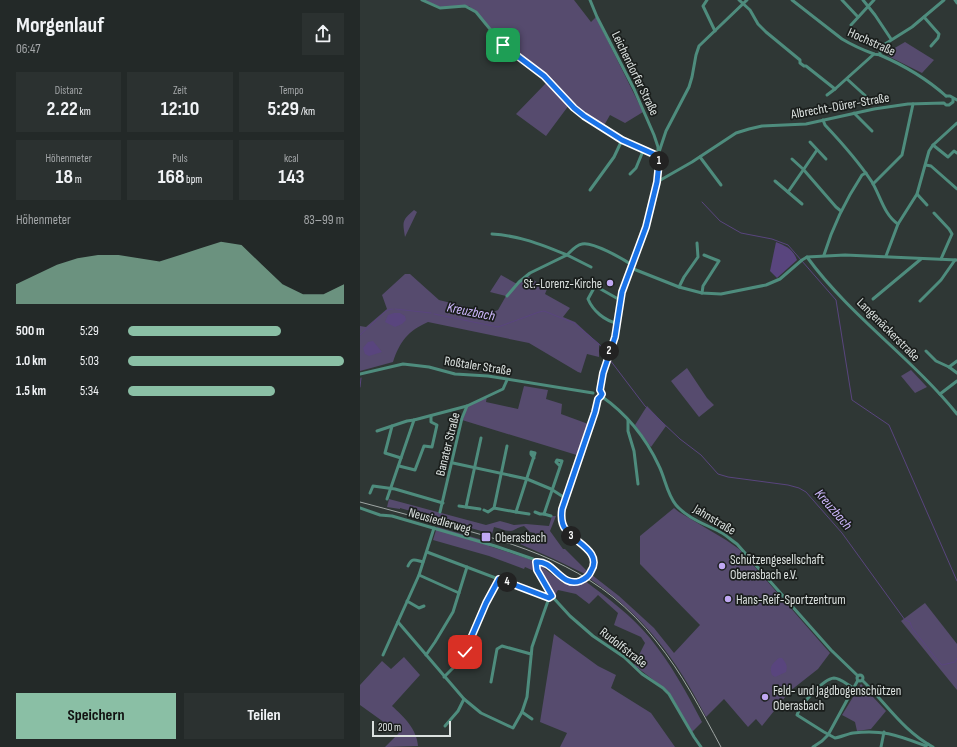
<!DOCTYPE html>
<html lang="de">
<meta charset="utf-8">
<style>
:root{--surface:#232928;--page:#2b3130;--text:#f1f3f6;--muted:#a3a6a8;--accent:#8abfa5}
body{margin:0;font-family:"Sofia Sans Condensed",sans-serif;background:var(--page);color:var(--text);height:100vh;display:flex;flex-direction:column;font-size:15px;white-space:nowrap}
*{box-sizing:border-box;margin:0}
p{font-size:13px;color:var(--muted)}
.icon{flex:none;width:22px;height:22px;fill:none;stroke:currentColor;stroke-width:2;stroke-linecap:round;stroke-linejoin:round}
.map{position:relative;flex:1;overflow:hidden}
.drawer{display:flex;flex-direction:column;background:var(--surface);width:360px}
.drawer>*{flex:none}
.scale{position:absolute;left:12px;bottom:10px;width:79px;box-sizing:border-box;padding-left:4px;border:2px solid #dbe1df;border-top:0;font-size:11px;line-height:14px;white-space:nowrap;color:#dbe1df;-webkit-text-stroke:3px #1a1e1c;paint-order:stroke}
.pin{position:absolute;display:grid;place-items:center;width:34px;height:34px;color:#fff;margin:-17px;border-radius:8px;box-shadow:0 2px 6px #0006}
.km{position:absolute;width:20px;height:20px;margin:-10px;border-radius:50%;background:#222;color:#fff;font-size:11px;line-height:20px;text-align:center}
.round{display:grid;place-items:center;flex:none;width:42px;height:42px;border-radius:0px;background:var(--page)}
.summary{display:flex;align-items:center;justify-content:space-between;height:68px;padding:0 16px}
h1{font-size:22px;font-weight:700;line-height:30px}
.metrics{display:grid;grid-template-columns:repeat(3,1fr);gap:6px;height:68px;padding:4px 16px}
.metrics div{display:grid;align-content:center;border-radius:0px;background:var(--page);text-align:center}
.metrics b{font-size:20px;font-weight:700}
.metrics small{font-size:11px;font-weight:400}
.metrics p{font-size:11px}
.chart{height:112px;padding:8px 16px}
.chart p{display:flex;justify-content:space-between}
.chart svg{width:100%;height:72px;margin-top:4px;fill:var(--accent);opacity:.7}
.action{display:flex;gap:8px;margin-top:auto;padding:8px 16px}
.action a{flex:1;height:46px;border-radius:0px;background:var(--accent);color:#111;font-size:16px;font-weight:700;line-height:46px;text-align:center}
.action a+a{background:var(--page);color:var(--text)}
ul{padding:0 16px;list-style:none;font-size:13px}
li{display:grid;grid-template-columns:64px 48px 1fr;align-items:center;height:30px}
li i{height:10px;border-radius:5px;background:var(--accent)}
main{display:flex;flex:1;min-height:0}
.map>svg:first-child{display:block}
.green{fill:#564b6e}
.water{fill:#59457e}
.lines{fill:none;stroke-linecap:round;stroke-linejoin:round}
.stream{stroke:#59457e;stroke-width:1}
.minor{stroke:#4e8c7d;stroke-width:3}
.rail{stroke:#9fa6a4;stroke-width:1}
.route-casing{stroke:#fff;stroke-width:8}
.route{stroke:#1a73e8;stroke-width:5}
.poi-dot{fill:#c0a8f3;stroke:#1a1e1c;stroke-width:1.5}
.labels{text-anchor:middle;stroke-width:3.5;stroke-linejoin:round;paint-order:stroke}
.street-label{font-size:13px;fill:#dbe1df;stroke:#1a1e1c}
.poi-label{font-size:13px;fill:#dbe1df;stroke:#1a1e1c;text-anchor:start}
.water-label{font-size:14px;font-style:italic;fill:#cfb9ff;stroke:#1a1e1c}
</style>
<main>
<section class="drawer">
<div class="summary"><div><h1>Morgenlauf</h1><p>06:47</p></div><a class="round"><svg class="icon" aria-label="share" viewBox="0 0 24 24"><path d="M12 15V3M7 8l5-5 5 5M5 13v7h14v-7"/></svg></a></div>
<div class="metrics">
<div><p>Distanz</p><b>2.22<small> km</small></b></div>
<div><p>Zeit</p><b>12:10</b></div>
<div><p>Tempo</p><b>5:29<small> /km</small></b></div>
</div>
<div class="metrics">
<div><p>Höhenmeter</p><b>18<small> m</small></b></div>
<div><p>Puls</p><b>168<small> bpm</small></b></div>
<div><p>kcal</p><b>143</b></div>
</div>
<div class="chart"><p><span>Höhenmeter</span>83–99 m</p>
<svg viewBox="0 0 160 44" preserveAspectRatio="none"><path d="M0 44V32L10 26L20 20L30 16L40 14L50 14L60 16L70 18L80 14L90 10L100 6L110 8L120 20L130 32L140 38L150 38L160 32V44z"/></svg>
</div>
<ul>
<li><b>500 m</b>5:29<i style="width:71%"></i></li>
<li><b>1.0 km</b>5:03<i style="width:100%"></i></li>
<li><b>1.5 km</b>5:34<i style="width:68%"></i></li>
</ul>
<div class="action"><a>Speichern</a><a>Teilen</a></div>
</section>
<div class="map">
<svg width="597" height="747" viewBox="0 0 597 747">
<rect width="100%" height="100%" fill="#2f3735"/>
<g class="green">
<path d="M64,0H214L231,22L236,17L283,112L265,123L250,115L242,129L209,105L186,136L156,114L188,81L142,44L124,21L109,6L82,8Z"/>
<path d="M545,42L574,60L562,73L528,56L533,49Z"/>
<path d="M54,210L57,212L45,237C43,222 41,221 54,210Z"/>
<path d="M45,274H50L79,300L131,313L138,310L146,296L130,292L141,275L157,284L166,275L187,289L185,294L210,308L203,317L215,322L239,344V357L227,354L221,373L218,372L169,343L68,322C48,331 40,341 33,362L0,371V326L6,327L27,309L22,295Z"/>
<path d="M327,368L347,398L354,405L339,417L311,381Z"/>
<path d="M551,370L567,387L555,393L541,376Z"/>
<path d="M164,386L188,390L186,399L202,404L201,414L231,425L220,456L102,420L108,405L127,396L126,402L158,409Z"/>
<path d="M287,406L306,426L291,447L275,425Z"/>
<path d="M29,499L126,525L140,521L154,525L166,524L189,526L192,516H196L190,531L203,549H205L227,571L225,574L194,559L160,544L163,538L176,535L175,533L170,532L164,526C159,527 158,528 154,530C149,533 140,528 134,527L132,534L40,508V509L27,507Z"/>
<path d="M314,508L319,512L366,540L379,549L470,653L458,669L430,691L402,726L396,719L388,727L364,699L346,717C316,658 284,616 230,579L232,575L259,596L294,628L314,653L340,625L280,564V536Z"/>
<path d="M77,527L130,542L129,546L169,559L180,565L203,583L213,584L225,581C248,598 272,616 290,638C311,664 327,693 342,722L332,732L309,692L274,665L285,643L281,637L254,625L258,613L238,595L229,604L216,594L198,590L195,595L183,575L165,567L164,569L129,556L73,540Z"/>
<path d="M565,603L597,644V690L541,621Z"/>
<path d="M194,634L238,666L256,675L251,688L291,713L315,747H200L207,733L180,722Z"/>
<path d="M44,657L60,675L32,706C44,717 57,729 58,746L25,747L39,733L0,705V685L22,661L31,669Z"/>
<path d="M501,684L526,711L511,729L497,731L495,722L482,715Z"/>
</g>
<g class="water">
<path d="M416,242C426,246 433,249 437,260L417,278L410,271Z"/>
<path d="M34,313H40L45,316L46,320L42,324L35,327L25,322L28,315Z"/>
<path d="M13,341L22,352L9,356L5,354L3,348L8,342Z"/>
<path d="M419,658H422C426,663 428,666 426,672L415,677L412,675C409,666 412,664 419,658Z"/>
</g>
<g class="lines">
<g class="stream">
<path d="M342,202L360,221L381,233L412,239L428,245L476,300L492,400L529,425L597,581"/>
<path d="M35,309L71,313"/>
<path d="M74,314L138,327L179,312L184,311L214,323L239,344L243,349L244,355"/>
<path d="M0,335L27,310L33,309"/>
<path d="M250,360L285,406L320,439L341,455L358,474L368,477L428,485L439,488L446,492L482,533L545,620L550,622L552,628L578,661L582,665L595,662L597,658"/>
<path d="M0,387L1,378"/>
</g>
<g class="minor">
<path d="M62,0L80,8L105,6L116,12L143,45L184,76L214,108L224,116L262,140L298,156"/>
<path d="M230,0L237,17L274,89L294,135L298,147V156L299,161L297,182L286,227L262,292L255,337L243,373L239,390"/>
<path d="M347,0L343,6L355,31"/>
<path d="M379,0L390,10L398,24L406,32L440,60V63L444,66H446L475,89"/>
<path d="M432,0L482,39C492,45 503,50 514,54C516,55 518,54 520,55C543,65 567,79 586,96"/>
<path d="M482,0L498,17"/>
<path d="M503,0L515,15L531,39"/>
<path d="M595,0L597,3"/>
<path d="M564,17L579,34L578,38L571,46"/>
<path d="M491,25L514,0"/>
<path d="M520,55V51L525,44L552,27L584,0"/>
<path d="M487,79L510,100"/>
<path d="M467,95L475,89L514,54"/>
<path d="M586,96H590L597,100"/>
<path d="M494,113L512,131"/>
<path d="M463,120L465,125C482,143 498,161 512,182C520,195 524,215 538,224"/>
<path d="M450,142L466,159"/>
<path d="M573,145L588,157L594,151L597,153"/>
<path d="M298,155L306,131L329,87L332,77L336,55L339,46L387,0"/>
<path d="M340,157L361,185"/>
<path d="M432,159L443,169L476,207L481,211"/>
<path d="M566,165L571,166L597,189"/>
<path d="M270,174L276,168L283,151"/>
<path d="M415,181L442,204"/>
<path d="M297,182L332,162L376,133L389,129L402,126L446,124L514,109L548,104L584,103L586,105H589L593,102V99"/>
<path d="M513,184L542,155L553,104"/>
<path d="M230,190L254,157L262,140"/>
<path d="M428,192L457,150"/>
<path d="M557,194L567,205"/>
<path d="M574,213L589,229L592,234L581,259"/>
<path d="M132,234C161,236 180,244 207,255C211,251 216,245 222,244C232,241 263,259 272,265"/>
<path d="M464,255C473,225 485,201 502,175L506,173"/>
<path d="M526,256L538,224L557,194L569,151L573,145L597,123"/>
<path d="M447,257C490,316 552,358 597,414"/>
<path d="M271,268L319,287L342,293L361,294L406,285L420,279L442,260L447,257L485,255L597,260"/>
<path d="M319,287L324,277L338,257L337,243"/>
<path d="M342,293L343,286L359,261L344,255"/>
<path d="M147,296L159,282L170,273L207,255L231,267"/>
<path d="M513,299L561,259"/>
<path d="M560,301L581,280L595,260"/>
<path d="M257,323C245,321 233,311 228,299L234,288L237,287L260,300"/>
<path d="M566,351L576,361L589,367L597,373"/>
<path d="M589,367L597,361"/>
<path d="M0,374L43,364L52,365L69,367L95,374L128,376L233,393"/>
<path d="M580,394L597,381"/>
<path d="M241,396C267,414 286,438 299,466C305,478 307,494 316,505C327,518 345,524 360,532C366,535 371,540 377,544L471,650L498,676"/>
<path d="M268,420V431L274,451L278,484"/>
<path d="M32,426L25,453L41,458"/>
<path d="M17,431L47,421L54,420"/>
<path d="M147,446L134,508L156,512L175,453L171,452V454L174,458"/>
<path d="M93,463L167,479L191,489L205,498"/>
<path d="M39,466L55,470L64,446L72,447L77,425L71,422V416"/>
<path d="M10,493L13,486L35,489L83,503"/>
<path d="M27,499L54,420L107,406L143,389L147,380"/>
<path d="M99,506L106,507"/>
<path d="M0,508L20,515L32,516L135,546L173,559L176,562"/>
<path d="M120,509L106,507L121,438"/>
<path d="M124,510L128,512L134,508"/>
<path d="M80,512L102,418L107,406"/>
<path d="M156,512L169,514"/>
<path d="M175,512L180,514H184"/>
<path d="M191,516L184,514L202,461L197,460L196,462L200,466"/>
<path d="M67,552L189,598"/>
<path d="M176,562C193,560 200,587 219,581C224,580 229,575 232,570C242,549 206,541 202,522C199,504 211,483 217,466C223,448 229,430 235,411L238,399"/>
<path d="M176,562L177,570L189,593L210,616L233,636L264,657L282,674L303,688L309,694L334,737L341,747"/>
<path d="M48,566C52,557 55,560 63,562"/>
<path d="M59,575L99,593"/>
<path d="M47,601L59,608L64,606"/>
<path d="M38,622L104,699L121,713L153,728L162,712L167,697L172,647L183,615L189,598L192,596"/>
<path d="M23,655L59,575L74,528"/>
<path d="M66,655L75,642L93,612L107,567"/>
<circle cx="500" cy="678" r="3"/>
<path d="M84,677L97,664L105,652L125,603L139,579"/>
<path d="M502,680C526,703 543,731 573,747"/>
<path d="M131,682L137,649L142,646L171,654"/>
<path d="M494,688C489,686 480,678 474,678C463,679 440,705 437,715L464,732L475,738C481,737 487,734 493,733C523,729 539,736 566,746L568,744"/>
<path d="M162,712L172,719"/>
<path d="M85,726L98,711L104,699"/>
<path d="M453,747L462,741L468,735L498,680"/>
<path d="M521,747L524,732"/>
</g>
<path class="rail" d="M0,502C31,510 62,519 94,527C175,549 242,572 296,641C322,673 341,710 361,747"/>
</g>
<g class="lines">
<g class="route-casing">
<path id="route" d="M105,652L126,603L139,579L189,598L192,596L177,570L176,562C194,560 201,588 220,581C225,579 229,576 231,571C243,552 214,542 206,530C201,524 201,516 202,509L235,412L238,399L241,396L242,394L240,390L243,373L255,337L262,292L286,227L297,182L299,162L298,156L262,140L224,116L214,108L184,76L143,45"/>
</g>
<use href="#route" class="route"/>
</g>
<g class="poi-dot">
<circle cx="250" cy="283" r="4"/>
<rect x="121" y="532" width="10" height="10" rx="2"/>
<circle cx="362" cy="566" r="4"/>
<circle cx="368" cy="599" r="4"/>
<circle cx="405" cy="697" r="4"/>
</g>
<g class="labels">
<g class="street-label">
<text transform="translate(512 41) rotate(24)" y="5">Hochstraße</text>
<text transform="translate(276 73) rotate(64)" y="5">Leichendorfer Straße</text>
<text transform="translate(480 105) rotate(-10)" y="5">Albrecht-Dürer-Straße</text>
<text transform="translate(529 329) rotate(45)" y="5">Langenäckerstraße</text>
<text transform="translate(118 365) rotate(9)" y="5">Roßtaler Straße</text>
<text transform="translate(87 444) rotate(-76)" y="5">Banater Straße</text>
<text transform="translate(355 519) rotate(31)" y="5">Jahnstraße</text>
<text transform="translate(80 520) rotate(16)" y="5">Neusiedlerweg</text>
<text transform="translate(264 647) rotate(38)" y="5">Rudolfstraße</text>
</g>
<g class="poi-label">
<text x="242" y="288" text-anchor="end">St.-Lorenz-Kirche</text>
<text x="135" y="542">Oberasbach</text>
<text x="370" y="564">Schützengesellschaft<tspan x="370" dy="15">Oberasbach e.V.</tspan></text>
<text x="376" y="604">Hans-Reif-Sportzentrum</text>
<text x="413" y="695">Feld- und Jagdbogenschützen<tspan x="413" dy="15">Oberasbach</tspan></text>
</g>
<g class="water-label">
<text transform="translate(111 311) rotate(11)" y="5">Kreuzbach</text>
<text transform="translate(474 509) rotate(49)" y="5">Kreuzbach</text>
</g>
</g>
</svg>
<div class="scale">200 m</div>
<div class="pin" style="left:143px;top:45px;background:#1e9e55"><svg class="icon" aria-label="arrive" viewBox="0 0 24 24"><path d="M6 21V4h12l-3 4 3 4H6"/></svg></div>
<div class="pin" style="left:105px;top:652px;background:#d93025"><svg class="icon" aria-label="check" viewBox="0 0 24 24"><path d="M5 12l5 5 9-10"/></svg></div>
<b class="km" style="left:299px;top:161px">1</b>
<b class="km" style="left:249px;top:351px">2</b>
<b class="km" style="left:211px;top:536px">3</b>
<b class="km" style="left:147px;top:582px">4</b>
</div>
</main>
